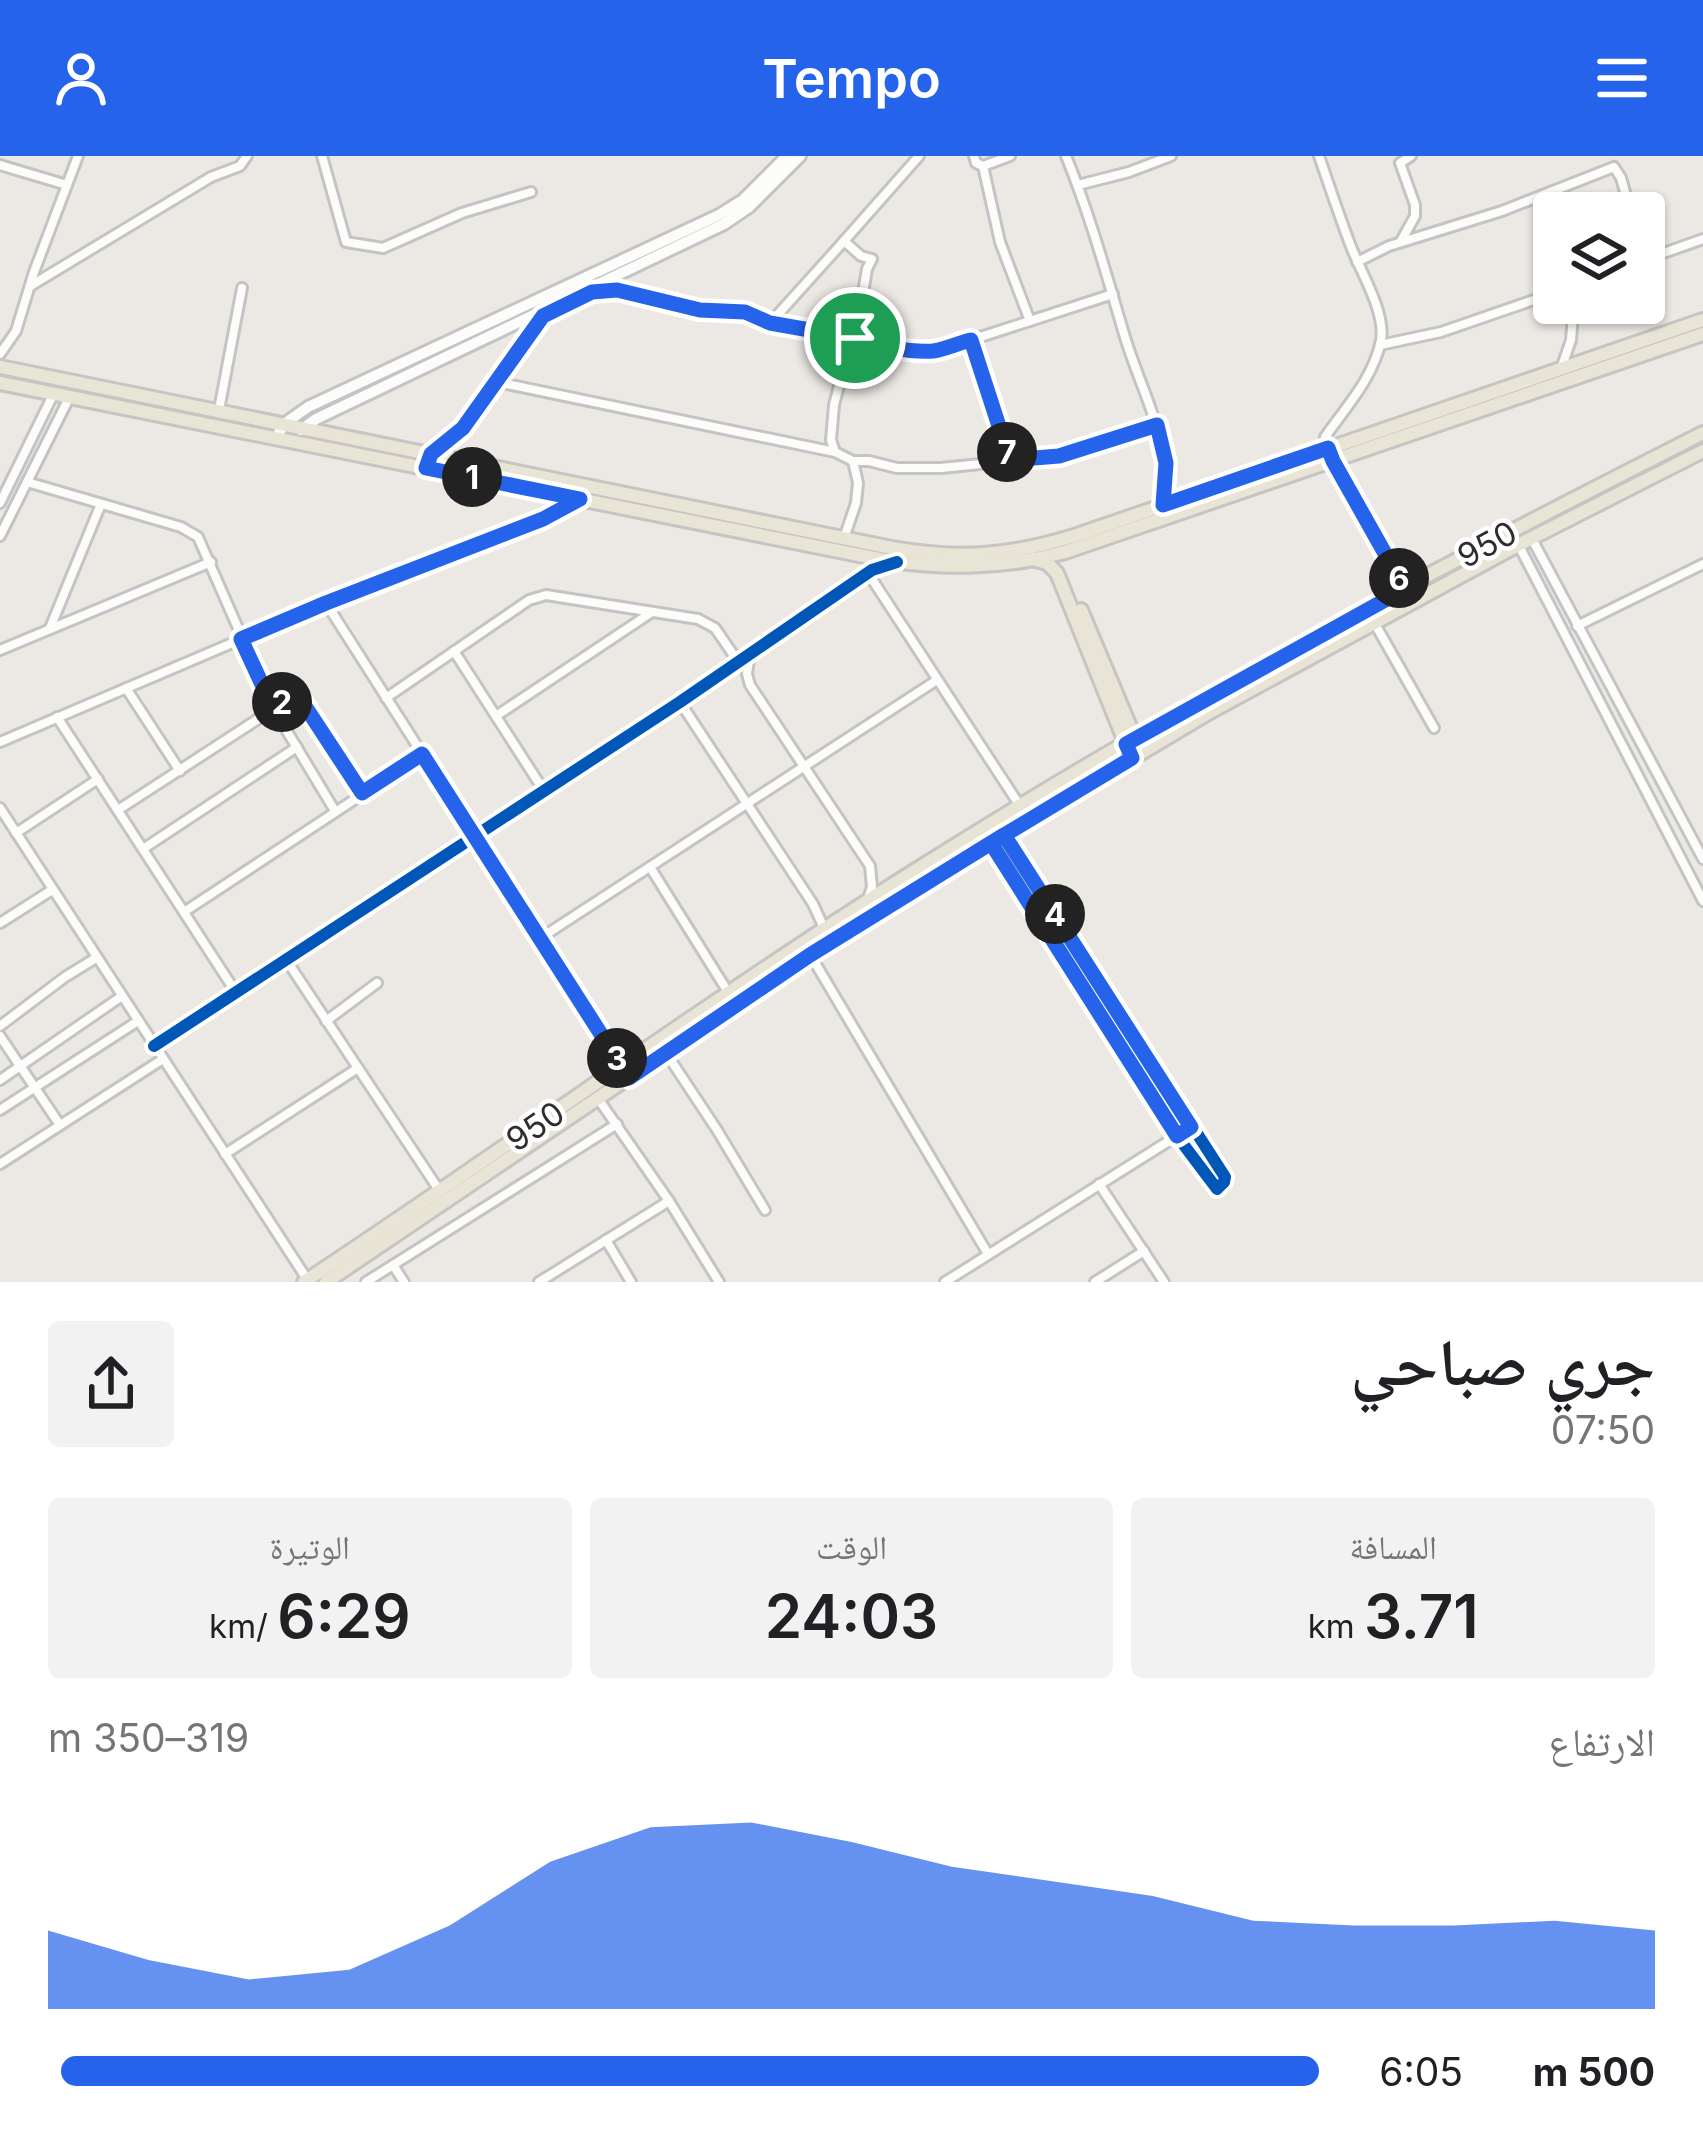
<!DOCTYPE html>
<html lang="ar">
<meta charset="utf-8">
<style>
:root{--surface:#fff;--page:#f2f2f2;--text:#202124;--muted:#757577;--accent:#2563eb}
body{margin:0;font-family:Inter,"Noto Naskh Arabic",sans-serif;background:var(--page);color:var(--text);direction:rtl;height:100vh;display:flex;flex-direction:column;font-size:45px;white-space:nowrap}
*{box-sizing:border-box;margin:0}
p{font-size:39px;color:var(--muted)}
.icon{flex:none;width:66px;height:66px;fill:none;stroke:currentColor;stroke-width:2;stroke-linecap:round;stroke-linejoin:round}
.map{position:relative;height:1126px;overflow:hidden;direction:ltr}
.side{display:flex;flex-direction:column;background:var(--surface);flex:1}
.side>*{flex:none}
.fabs{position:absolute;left:1533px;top:36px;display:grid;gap:24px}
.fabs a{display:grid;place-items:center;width:132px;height:132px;border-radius:12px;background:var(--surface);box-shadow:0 3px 9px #0004;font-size:60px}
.pin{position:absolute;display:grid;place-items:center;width:102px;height:102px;color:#fff;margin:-51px;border:6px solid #fff;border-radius:50%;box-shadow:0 3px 12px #0007}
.km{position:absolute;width:60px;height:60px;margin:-30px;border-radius:50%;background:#222;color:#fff;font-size:33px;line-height:60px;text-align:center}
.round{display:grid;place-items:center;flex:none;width:126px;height:126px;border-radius:12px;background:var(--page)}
.summary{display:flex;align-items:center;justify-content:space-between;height:204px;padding:0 48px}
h1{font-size:66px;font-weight:600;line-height:90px}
.figures{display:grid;grid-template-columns:repeat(3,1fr);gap:18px;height:204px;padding:12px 48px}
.figures div{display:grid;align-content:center;border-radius:12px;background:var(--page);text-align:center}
.figures b{font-size:60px;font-weight:600}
.figures small{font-size:33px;font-weight:400}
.figures p{font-size:33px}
.chart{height:336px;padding:24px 48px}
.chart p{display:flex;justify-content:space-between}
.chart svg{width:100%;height:216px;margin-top:12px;fill:var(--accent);opacity:.7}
ul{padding:0 48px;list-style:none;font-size:39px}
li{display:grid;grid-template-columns:192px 144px 1fr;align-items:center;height:90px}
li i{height:30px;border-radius:15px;background:var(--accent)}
header{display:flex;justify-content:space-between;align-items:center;height:156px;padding:0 48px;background:var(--accent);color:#fff;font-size:54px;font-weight:600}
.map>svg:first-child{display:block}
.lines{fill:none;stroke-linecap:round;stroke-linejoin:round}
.street-casing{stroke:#c5c4c5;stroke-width:14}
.secondary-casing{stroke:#c5c4c5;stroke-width:16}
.primary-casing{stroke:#c6c5c4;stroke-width:18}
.street{stroke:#fcfcfb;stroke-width:8}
.secondary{stroke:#fcfcfb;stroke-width:10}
.primary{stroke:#e8e4d6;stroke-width:12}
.cycleway-casing{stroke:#fff;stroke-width:20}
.cycleway{stroke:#0057b8;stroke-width:12}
.route-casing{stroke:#fff;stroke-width:24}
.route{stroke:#2563eb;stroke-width:15}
.labels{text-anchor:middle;stroke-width:9;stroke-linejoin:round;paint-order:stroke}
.street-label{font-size:33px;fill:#2e2e2e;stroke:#fff}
</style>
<header><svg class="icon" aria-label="menu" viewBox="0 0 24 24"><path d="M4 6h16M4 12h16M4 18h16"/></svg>Tempo<svg class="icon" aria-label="person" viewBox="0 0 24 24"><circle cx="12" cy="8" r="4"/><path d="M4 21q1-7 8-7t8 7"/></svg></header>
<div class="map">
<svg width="1703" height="1126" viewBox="0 0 1703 1126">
<rect width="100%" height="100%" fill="#ece8e4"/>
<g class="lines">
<g class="street-casing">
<g id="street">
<path d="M322,0L346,86L383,92L462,57L531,36"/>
<path d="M974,0L976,7L983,10L1010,0"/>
<path d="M1066,0C1090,59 1106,117 1124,178C1143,242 1171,278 1163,349"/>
<path d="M1319,0C1329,29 1339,59 1350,88C1360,115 1386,156 1381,184C1374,221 1346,251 1325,281L1333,305L1412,446"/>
<path d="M0,9L67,29"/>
<path d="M983,10L1000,86L1030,165"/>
<path d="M1078,29L1129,16L1171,0"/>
<path d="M1401,85L1415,60V49L1400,7L1411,0"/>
<path d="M1644,86L1651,102"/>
<path d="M1644,104L1703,83"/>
<path d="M1357,106L1389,90L1502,55L1614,11L1621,22L1631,57"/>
<path d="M32,129L211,21L240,10L247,0"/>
<path d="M587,138L617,133L700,154L745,156L770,167L921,195H937L971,184L1010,304"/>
<path d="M771,166L844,85"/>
<path d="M971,184L1113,138"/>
<path d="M1380,189L1441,176L1554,137"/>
<path d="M0,198L16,175L34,116L78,0"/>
<path d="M1562,210L1571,184L1574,147"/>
<path d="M497,226L835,296"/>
<path d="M219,254L242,132"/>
<path d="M853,305L835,296L831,284L834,249L847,199L865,169L863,137L867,113L872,103L861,100L844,85L919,0"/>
<path d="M426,312L431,298L463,271L543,160L552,156"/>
<path d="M27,326L181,371L198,381L273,552L335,655"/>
<path d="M0,347L53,239"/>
<path d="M0,380L69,242"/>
<path d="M844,382L856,347L858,327L853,305H869L897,312H941L1059,300L1157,269"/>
<path d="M1532,383L1703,703"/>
<path d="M1519,390L1703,745"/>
<path d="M868,417L1020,650"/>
<path d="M326,447L622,911"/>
<path d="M1375,468L1434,572"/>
<path d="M1577,470L1703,408"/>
<path d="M50,472L101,348"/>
<path d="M0,494L211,406"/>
<path d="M454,495L544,635"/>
<path d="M749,503L747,518L750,529L870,710L872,731L868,743"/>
<path d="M126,532L180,615"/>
<path d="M386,542L529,444L546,439L698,463L715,472L739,507"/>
<path d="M680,546L813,748L824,772"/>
<path d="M496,560L652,456"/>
<path d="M57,561L237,838"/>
<path d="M0,586L326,447L543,363L580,344"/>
<path d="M0,652L307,1123"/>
<path d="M118,654L292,541L301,544L362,637"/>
<path d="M16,677L98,623"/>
<path d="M992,688L1177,980L1217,1033L1224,1026L1225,1021L1005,679"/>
<path d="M143,693L297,591"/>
<path d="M650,711L728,836"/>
<path d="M184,756L422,599"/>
<path d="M0,767L52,734"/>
<path d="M539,783L937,524"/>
<path d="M811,800L988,1098"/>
<path d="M287,805L439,1034"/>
<path d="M326,865L377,827"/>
<path d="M0,870L65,821L96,802"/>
<path d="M0,880L60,969"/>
<path d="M154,890L680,546L872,414L890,407"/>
<path d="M666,897L717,974L765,1054"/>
<path d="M0,924L122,840"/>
<path d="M599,944L669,1045L719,1126"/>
<path d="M0,954L138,865"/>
<path d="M225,998L358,912"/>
<path d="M0,1008L163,903"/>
<path d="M1099,1028L1164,1126"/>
<path d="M606,1084L631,1126"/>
<path d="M393,1109L404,1126"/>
<path d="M366,1126L617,968"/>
<path d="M539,1126L669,1045"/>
<path d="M945,1126L1191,971"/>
<path d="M1095,1126L1144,1095"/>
</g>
</g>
<g class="secondary-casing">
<g id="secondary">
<path d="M301,274L316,263L724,68L749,51L800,0"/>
<path d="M276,282L284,268L308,251L719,59L743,44L787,0"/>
</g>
</g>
<g class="primary-casing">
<g id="primary">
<path d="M0,211L892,392C961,404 1008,400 1074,380L1703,164"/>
<path d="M0,227L879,403C943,413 1003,413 1065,396L1703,178"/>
<path d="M1036,404L1047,407L1057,417L1127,591"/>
<path d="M1081,454L1136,585"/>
<path d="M304,1126C516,986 720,836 935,702C1183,546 1442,409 1703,277"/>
<path d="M326,1126L810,799L991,687L1208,557L1518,389L1703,295"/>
</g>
</g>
<use href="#street" class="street"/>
<use href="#secondary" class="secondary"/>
<use href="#primary" class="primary"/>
<g class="cycleway-casing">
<g id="cycleway">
<path d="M426,312L431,298L463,271L543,160L592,136L617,133L700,154L745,156L770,167L921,195H937L971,184L1010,304"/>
<path d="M991,687L1177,980L1217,1033L1224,1026L1225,1021L1005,679"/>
<path d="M154,890L680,546L872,414L897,406"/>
</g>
</g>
<use href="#cycleway" class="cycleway"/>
</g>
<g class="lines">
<g class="route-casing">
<path id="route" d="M855,182L770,167L745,156L700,154L617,134L592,136L543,160L463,272L431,298L426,312L580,343L543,363L326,447L241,483L273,552L289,542L301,544L362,637L422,598L629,922L810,799L991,687L1004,679L1191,971L1177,980L991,687L1132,602L1126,588L1405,433L1333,305L1328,292L1163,349L1166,307L1157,269L1059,300L1010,304L971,184C958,187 946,193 933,195C908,197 879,189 855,182"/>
</g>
<use href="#route" class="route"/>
</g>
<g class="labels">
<g class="street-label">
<text transform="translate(1487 388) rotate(-28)" y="12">950</text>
<text transform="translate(535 970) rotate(-34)" y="12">950</text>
</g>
</g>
</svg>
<div class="fabs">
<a><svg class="icon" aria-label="layers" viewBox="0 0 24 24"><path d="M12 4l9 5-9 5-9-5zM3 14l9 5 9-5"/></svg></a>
</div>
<div class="pin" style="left:855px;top:182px;background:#1e9e55"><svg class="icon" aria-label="arrive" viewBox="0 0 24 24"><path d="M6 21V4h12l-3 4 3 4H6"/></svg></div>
<b class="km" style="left:472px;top:321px">1</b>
<b class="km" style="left:282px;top:546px">2</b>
<b class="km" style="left:617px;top:902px">3</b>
<b class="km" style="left:1055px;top:758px">4</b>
<b class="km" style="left:1399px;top:422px">6</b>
<b class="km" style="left:1007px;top:296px">7</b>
</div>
<section class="side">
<div class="summary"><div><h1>جري صباحي</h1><p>07:50</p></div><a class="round"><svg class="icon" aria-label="share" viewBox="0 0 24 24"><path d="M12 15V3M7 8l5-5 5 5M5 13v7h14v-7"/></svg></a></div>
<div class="figures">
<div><p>المسافة</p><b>3.71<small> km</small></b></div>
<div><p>الوقت</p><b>24:03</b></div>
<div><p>الوتيرة</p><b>6:29<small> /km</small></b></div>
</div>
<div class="chart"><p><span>الارتفاع</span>319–350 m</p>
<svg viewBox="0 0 160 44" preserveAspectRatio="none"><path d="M0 44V28L10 34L20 38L30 36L40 27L50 14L60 7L70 6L80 10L90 15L100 18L110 21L120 26L130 27L140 27L150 26L160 28V44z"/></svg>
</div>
<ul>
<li><b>500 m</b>6:05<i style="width:99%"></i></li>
</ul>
</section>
